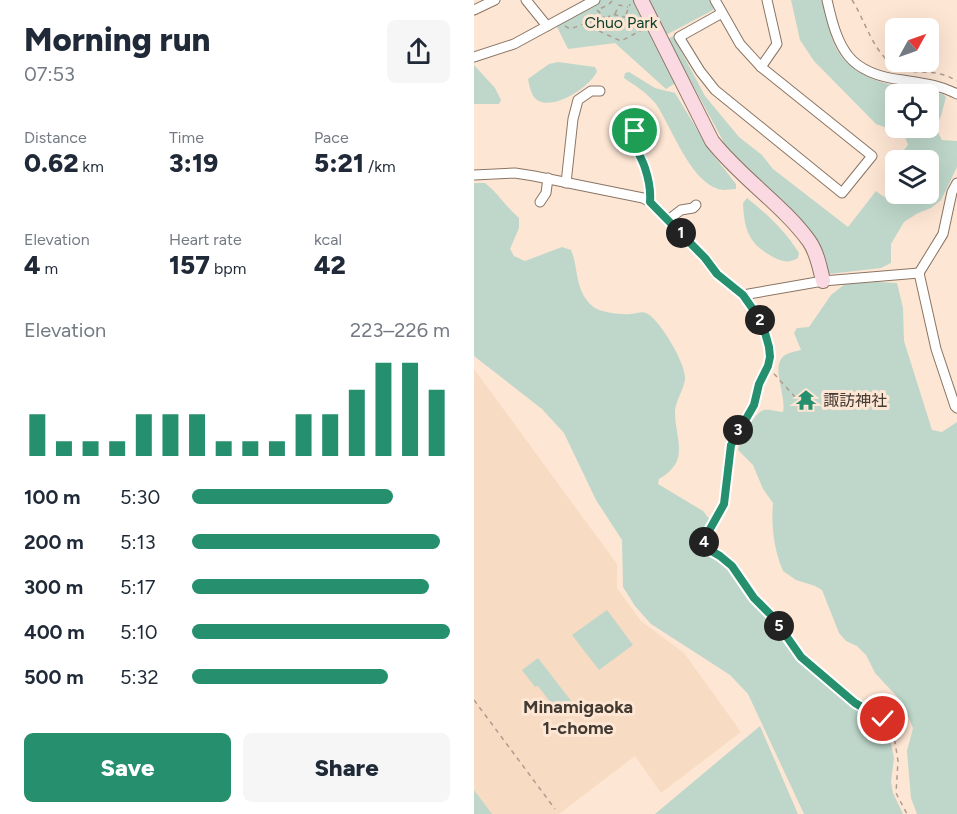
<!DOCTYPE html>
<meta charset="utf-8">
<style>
:root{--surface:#fff;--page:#f6f6f7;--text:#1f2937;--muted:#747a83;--accent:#26906e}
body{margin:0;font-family:Figtree,"Noto Sans JP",sans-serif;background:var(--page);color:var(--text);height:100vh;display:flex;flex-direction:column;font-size:22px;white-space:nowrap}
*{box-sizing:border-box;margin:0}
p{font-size:20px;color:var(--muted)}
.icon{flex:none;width:33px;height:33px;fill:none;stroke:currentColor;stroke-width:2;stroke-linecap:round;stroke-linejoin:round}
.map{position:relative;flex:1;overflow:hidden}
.panel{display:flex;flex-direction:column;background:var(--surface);width:474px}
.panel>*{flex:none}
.needle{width:39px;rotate:50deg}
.controls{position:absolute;left:411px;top:18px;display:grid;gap:12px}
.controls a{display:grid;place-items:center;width:54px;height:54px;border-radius:9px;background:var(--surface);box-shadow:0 6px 24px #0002;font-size:30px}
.pin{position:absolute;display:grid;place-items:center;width:51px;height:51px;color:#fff;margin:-26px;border:3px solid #fff;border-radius:50%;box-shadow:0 2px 6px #0007}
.km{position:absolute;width:30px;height:30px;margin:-15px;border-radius:50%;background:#222;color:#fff;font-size:16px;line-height:30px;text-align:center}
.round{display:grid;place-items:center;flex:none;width:63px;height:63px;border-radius:9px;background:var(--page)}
.summary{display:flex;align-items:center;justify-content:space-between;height:102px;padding:0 24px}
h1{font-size:33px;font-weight:800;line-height:45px}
.stats{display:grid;grid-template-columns:repeat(3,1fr);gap:9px;height:102px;padding:6px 24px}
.stats div{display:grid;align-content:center}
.stats b{font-size:26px;font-weight:800}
.stats small{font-size:16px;font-weight:400}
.stats p{font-size:16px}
.chart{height:168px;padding:12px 24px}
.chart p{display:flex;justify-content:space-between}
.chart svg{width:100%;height:108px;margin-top:6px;stroke:var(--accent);stroke-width:6}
.cta{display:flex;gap:12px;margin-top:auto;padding:12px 24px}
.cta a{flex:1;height:69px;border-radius:9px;background:var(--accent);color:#fff;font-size:24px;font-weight:800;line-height:69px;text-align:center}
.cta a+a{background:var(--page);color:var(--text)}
ul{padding:0 24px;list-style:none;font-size:20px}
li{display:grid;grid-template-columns:96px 72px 1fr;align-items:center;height:45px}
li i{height:15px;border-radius:8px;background:var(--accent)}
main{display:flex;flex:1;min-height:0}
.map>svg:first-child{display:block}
.built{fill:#f8dbc3}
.green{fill:#bed7ca;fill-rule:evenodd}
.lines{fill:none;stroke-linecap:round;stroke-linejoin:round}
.street-casing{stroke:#8a7564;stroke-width:11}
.secondary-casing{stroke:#8a7564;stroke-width:16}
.path{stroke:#ae9c8f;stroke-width:1.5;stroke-dasharray:4.5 4.5;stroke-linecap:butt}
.street{stroke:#fff;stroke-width:9}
.secondary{stroke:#fbd9e2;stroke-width:14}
.route-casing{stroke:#fff;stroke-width:12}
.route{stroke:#26906e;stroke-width:8}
.labels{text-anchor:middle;stroke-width:6;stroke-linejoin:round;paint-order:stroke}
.park-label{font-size:16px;fill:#10422e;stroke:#fee6d4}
.poi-label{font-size:16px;fill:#433a32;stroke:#fee6d4;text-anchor:start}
.neighbourhood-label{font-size:18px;font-weight:bold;fill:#433a32;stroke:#fee6d4}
</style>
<main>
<section class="panel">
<div class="summary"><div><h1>Morning run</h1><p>07:53</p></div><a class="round"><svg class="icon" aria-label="share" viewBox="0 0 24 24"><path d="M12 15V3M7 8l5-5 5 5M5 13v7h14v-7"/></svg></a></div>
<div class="stats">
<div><p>Distance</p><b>0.62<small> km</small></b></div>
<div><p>Time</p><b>3:19</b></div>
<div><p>Pace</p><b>5:21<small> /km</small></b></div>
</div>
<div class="stats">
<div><p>Elevation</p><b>4<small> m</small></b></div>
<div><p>Heart rate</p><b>157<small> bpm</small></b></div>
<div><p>kcal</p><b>42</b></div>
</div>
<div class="chart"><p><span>Elevation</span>223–226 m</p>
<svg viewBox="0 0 160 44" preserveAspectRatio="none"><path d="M5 44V27M15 44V38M25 44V38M35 44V38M45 44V27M55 44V27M65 44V27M75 44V38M85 44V38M95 44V38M105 44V27M115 44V27M125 44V17M135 44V6M145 44V6M155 44V17"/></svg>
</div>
<ul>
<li><b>100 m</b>5:30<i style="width:78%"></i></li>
<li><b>200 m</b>5:13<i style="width:96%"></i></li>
<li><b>300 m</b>5:17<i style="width:92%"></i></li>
<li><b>400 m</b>5:10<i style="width:100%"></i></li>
<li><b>500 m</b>5:32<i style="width:76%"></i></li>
</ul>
<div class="cta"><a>Save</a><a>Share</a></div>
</section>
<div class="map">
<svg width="483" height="814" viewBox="0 0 483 814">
<rect width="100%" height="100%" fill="#fee6d4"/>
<path class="built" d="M0,369L143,564V588L167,621L210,653L267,732L187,793L161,756L85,814H14L0,796Z"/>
<g class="green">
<path d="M127,0H161L203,82L192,89L141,43L94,49L82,25Z"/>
<path d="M175,0H238L240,5L239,10L192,35Z"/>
<path d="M317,0H349C352,16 355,35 363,50C384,85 433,88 469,94L472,97L467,116L461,127L468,140L483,141V167L467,200L457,208L444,213L430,222L417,244V263L407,268L355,274L349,253L334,228L255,152L194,39L199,36L231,96L265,137L288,155L299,169L374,227L402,191L410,197L421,183L422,194H454V160H422L434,145L430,134L402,124L340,61L326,40ZM422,94H454V128H422Z"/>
<path d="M84,62L121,67L123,71C117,87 74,115 60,97C57,93 55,85 54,79L75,64Z"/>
<path d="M0,65L21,88L27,100L25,104H0Z"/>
<path d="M155,72L181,88L201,93L236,151L262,184V189C257,189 249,191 244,189C215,179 198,128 182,104C173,93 162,86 150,78L151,73Z"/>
<path d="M0,183H11C24,193 32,207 45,218V228L36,249L40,256L51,261L88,247L97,250C105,268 100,293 121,308C127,312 148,315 156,314C162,314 168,310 174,314C187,322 213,365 211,380C209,391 202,400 201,411C201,441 217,460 185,479L184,484L229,511L237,521L223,546L257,572L322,659L386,712L405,722L416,739L420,758L417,782L419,793L429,814H330L274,694L256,675L177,624L161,606L149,587L148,540L122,500L90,433L68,409L0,356Z"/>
<path d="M273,198C293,214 311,231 325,253L324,258C316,263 310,262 301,258C275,245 270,230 269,203Z"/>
<path d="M403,282L423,283L429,308L430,341L458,430L468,432L483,422V814H443L437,798L433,751L439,728L428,702L401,673L392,655L383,646L372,641L365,633L348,590L341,586L322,580L309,571C300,549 297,527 299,503L289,489L279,465L264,450C267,440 279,413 290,410C296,409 303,412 309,412C313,395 294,363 313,354C317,352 323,351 327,350L320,333L323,328L335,327L357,295L371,284Z"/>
<path d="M133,610L159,645L125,670L98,635Z"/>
<path d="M64,658L101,706L87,716L64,686L61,687L48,670Z"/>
<path d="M286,726L324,814H181Z"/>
<path d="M0,790L18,814H0Z"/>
</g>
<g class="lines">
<g class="street-casing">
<g id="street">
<path d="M52,0L73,26"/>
<path d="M241,0L266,44L287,67L398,156L368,193L241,90L226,71L205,37L248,13"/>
<path d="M353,0C364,49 374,74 429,80C448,83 466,85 483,94"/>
<path d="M0,10L21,0"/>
<path d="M0,57L40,44L121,0"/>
<path d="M287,67L303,44L293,0"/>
<path d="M161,131C157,145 167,155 171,168C175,180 177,190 176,202"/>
<path d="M0,175L41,173L60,176L169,198L176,202L231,258L243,274L269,295L349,281L445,273"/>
<path d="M92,183L99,119L104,100L117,91H126"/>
<path d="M483,183L478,192L469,234L445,273L462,349L481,406L483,408"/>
<path d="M66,202L72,193L74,178"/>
<path d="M194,220L207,210L219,208L222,205"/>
</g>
</g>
<g class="secondary-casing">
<path id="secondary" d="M167,0L238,141C267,178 309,205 335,241C343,252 346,268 349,281"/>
</g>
<g class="path">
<path d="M378,0C392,21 401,61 429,70C441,73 454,71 466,74C472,75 478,78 483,81"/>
<path d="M141,14L145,5L154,7"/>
<path d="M133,19L137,14L151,17"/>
<path d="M91,26L96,29L118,21L124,30L133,20L123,10L134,5L139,0"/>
<path d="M125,31L147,41L166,31L161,19L151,17L156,4"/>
<path d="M294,367L321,397"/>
<path d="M227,545L246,556L258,566L280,598L299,617L327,657L381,703L409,719L417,731L421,742L424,761L422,793L433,814"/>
<path d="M225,547L231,540L250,504L257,445L280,405L285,384L294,366L296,357L288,322L275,303"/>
<path d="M0,700L81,809"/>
</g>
<use href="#street" class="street"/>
<use href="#secondary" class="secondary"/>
</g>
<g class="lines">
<g class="route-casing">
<path id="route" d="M161,131C157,145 167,155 171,168C175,180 177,190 176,202L231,258L243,274L269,295L288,322L295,347L296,357L294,366L285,384L280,405L257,445L250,504L227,545L246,556L258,566L280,598L299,617L327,657L381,703L409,719"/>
</g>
<use href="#route" class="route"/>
</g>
<defs>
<g id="temple-bare" transform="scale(1.62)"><path d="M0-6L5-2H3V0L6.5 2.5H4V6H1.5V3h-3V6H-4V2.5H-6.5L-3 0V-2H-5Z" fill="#26906e" stroke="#fee6d4" stroke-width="2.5" paint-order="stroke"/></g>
</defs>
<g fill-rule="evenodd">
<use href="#temple-bare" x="332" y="400"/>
</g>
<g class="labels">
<g class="park-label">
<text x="147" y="28">Chuo Park</text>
</g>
<g class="poi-label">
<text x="349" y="406">諏訪神社</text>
</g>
<g class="neighbourhood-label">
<text x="104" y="713">Minamigaoka<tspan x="104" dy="21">1-chome</tspan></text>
</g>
</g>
</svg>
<div class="controls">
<a><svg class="needle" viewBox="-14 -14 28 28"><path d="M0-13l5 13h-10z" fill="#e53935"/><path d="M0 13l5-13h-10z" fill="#747a83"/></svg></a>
<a><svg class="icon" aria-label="locate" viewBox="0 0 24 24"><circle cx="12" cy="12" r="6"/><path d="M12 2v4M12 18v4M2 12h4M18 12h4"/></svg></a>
<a><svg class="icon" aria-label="layers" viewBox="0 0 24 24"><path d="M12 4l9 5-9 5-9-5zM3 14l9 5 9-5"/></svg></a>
</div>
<div class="pin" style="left:161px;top:131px;background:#1e9e55"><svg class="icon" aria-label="arrive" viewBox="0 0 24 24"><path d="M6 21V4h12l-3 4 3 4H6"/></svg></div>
<div class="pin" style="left:409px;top:719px;background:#d93025"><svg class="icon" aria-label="check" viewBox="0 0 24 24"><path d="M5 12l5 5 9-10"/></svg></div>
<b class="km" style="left:207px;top:233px">1</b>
<b class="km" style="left:286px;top:320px">2</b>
<b class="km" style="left:264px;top:430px">3</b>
<b class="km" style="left:230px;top:542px">4</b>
<b class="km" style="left:305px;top:626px">5</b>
</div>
</main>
